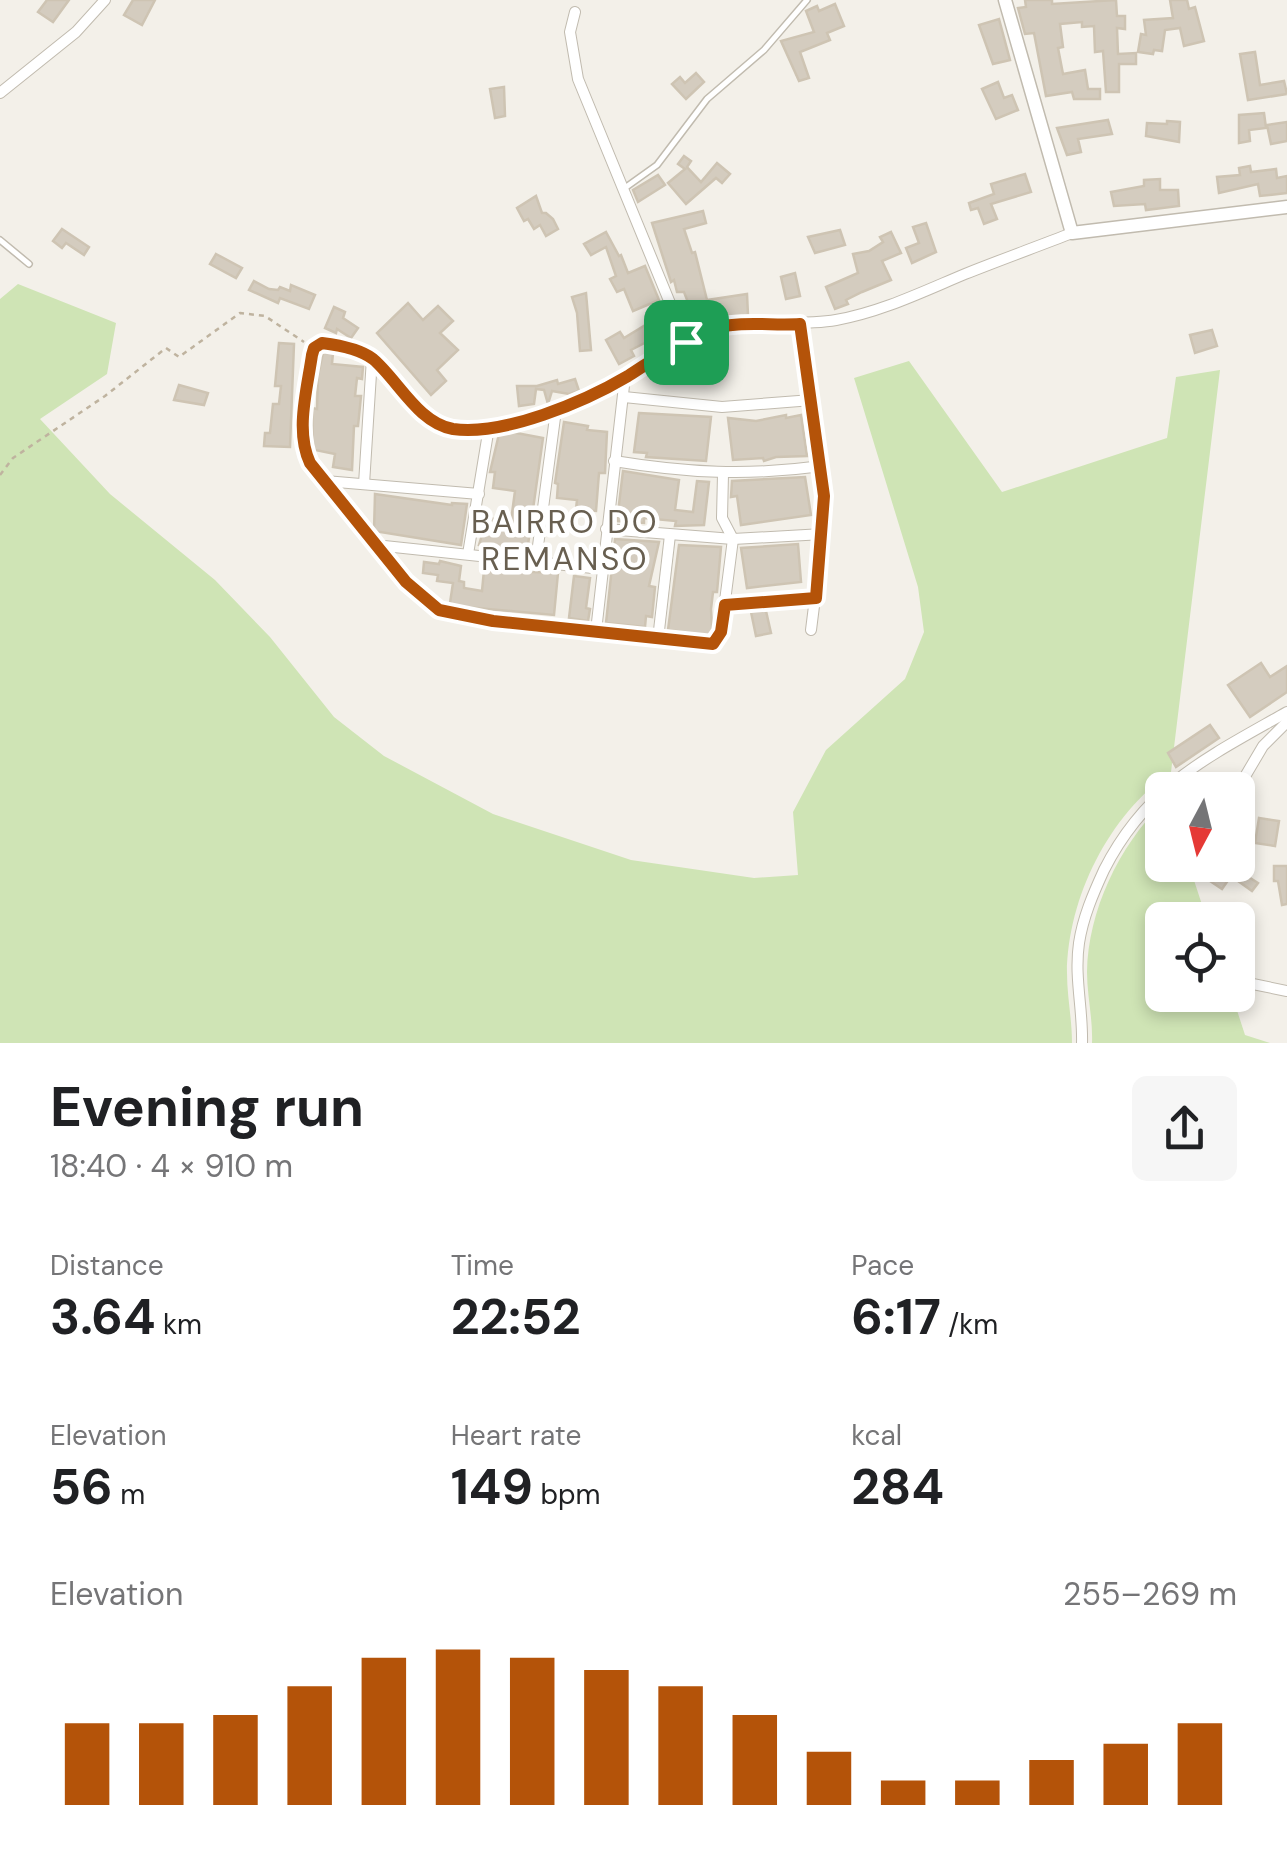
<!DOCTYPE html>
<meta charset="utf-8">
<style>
:root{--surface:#fff;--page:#f6f6f6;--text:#202124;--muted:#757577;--accent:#b45309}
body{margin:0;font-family:"DM Sans",sans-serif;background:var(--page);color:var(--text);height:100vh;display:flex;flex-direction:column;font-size:38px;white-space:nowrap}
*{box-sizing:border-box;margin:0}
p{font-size:32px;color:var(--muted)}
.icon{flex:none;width:55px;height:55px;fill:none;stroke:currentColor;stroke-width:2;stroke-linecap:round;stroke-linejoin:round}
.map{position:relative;height:1043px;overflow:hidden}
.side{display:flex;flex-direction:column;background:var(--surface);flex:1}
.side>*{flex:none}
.needle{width:65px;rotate:187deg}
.controls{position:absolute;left:1145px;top:772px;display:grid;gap:20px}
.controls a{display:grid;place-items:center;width:110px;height:110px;border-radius:15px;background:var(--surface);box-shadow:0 5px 15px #0003;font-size:50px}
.pin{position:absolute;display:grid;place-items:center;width:85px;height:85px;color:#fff;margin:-42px;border-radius:20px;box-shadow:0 5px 15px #0006}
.round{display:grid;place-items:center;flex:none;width:105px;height:105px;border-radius:15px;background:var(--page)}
.summary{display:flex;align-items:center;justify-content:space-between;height:170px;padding:0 50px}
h1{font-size:55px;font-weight:700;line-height:75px}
.stats{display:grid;grid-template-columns:repeat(3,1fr);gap:15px;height:170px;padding:10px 50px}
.stats div{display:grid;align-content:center}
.stats b{font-size:50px;font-weight:700}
.stats small{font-size:28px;font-weight:400}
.stats p{font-size:28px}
.chart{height:280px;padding:20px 50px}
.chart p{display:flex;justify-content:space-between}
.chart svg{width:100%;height:180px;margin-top:10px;stroke:var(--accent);stroke-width:6}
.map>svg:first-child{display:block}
.green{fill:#cfe4b5}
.building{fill:#d4ccbf;stroke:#cec4b3;stroke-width:2.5}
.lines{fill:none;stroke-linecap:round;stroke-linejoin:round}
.service-casing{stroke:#c1bbaf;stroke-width:8}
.minor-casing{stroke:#c1bbaf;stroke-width:12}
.tertiary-casing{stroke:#c1bbaf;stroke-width:15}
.path{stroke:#bfb39f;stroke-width:2.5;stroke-dasharray:5 5;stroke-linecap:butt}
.service{stroke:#fff;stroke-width:5}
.minor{stroke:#fff;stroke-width:10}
.tertiary{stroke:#fff;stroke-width:12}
.route-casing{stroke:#fff;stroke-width:20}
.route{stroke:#b45309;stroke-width:12}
.labels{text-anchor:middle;stroke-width:9;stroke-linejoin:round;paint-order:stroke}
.neighbourhood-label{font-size:32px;letter-spacing:2.5px;fill:#685f50;stroke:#fff}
</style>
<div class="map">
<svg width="1287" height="1043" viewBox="0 0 1287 1043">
<rect width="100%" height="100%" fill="#f3f0e9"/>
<g class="green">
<path d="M18,284L116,323L107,374L40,419L110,494L215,580L270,637L334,717L384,756L493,814L631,860L754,878L798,875L793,812L826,750L905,679L924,632L918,587L854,378L909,361L1002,492L1167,438L1176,377L1220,370L1171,772C1109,815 1068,897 1067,973C1067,996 1072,1019 1072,1043H0V299Z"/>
<path d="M1162,804V865H1189L1207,920H1162V995H1232L1245,1035L1270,1043H1092C1093,1019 1087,996 1087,972C1088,911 1119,846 1162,804Z"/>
</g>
<g class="building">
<path d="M47,0H69L53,22L38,12Z"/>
<path d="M133,0H155L142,25L124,15Z"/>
<path d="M1025,0H1052V4L1116,0L1117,16H1125V29L1117,28L1118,54L1136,53V64H1119V92H1106L1103,51L1095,52L1094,26L1082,27V22L1060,24L1063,47L1058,48L1063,74L1085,70L1088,89H1100V99H1074L1072,92L1046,96L1034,33L1025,34L1018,8L1026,7Z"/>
<path d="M1170,0H1187L1189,9L1195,7L1204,41L1184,46L1180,28L1165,30L1162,51L1154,50L1153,54L1138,52L1141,34L1146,35L1144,20L1173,18Z"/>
<path d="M835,4L844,26L827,33L830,40L800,52L809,78L799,81L781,41L814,32L806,11L817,6L819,11Z"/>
<path d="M999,19L1010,60L993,64L979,25Z"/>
<path d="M1255,52L1260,85L1284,81L1287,94L1248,100L1240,54Z"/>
<path d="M696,73L704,82L686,99L672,84L680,77L685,83Z"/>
<path d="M998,82L1004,98L1012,95L1018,110L996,119L982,89Z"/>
<path d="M504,87L505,116L495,118L490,89Z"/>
<path d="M1264,113L1266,128L1249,130L1250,141L1239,143V115Z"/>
<path d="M1108,120L1112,134L1078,139L1081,152L1067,155L1057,128Z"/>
<path d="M1167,121L1180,122L1179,142L1146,136L1147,123L1167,124Z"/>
<path d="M1287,122V141L1271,144L1267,125Z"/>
<path d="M684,156L691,161L687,167L701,182L717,163L730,174L722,183L716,178L686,204L668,183L685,169L678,164Z"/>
<path d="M1250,166L1251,172L1276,169L1277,178L1287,176V193L1260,196L1258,184L1219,193L1217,177L1240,175L1239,168Z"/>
<path d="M1025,174L1031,192L991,204L997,219L984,224L978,208L971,210L969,203L994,194L991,184Z"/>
<path d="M658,175L665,185L638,202L633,190Z"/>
<path d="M1160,179V190H1178L1179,206L1146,210L1145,204L1114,206L1111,192L1144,186V180Z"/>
<path d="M536,196L542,213H546L553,219L558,229L546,236L540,225L534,229L528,219L524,221L517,208Z"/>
<path d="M703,211L706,223L684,229L692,253L695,252L707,300L747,294L748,315L720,318L719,315L696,323L684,292H677L674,280L671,282L652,223Z"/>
<path d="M926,223L936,252L912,263L906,248L919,243L913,227Z"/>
<path d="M62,229L89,247L84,255L66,243L62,248L53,241Z"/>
<path d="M840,230L845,245L815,253L808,237Z"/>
<path d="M606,232L619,256L621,255L628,273L645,266L659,300L633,311L624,289L617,292L610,279L616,276L606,247L591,255L584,244Z"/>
<path d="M891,232L901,253L882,261L891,280L862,292L846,300L848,304L835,309L826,287L858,273L853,254L869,251L883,242L880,237Z"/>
<path d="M216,254L242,268L236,278L210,264Z"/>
<path d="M795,273L800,296L786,299L781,277Z"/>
<path d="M254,281L269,289L278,290L280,287L290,291L291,285L315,295L309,309L280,298L278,303L249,290Z"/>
<path d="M586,293L591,350L580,351L577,313L572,297Z"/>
<path d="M408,303L423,320L438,306L453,321L440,333L458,350L437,370L446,381L431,395L377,333Z"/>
<path d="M334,307L345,312L343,318L358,328L351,338L337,329L336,333L325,328Z"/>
<path d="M665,313L674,335L663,339L662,334L631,350L634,356L619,364L606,340L620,332L624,338Z"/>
<path d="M1212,330L1217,346L1195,353L1190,335Z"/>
<path d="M279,343L294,344L290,447L264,446L265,433H270L273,404H279L281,386H275Z"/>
<path d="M323,353H333L332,364L363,367L362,379L357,378L355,396H361L358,426H354L352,470L333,467L335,454L315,450L313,446L312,408L317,409L318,375Z"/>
<path d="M575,379L579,391L569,394L552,391L548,404L544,390L536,389L534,404L519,406L517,386H537L557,380L558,384Z"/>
<path d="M179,385L208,393L204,405L174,400Z"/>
<path d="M639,413L711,417L706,461L646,457L647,453L634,452Z"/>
<path d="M786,415V418L801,415L807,456L776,457L764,461L763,458L733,460L728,418L756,421Z"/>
<path d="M564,422L588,426L587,430L607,432L605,473H599L596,511L576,509L577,500L557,498L558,484L555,483Z"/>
<path d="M511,432L543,438L527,552L479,545L487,518L511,521L515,491L493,488L495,472H490L499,434Z"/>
<path d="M623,471L679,480L675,510L693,512L697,481L709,482L704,525L675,526L676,521L644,518V523L617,521Z"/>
<path d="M805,477L811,515L741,525L737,496L731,497L732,481Z"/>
<path d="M375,494L452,505V503L467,504L461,545L374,531Z"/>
<path d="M615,539L659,542L649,586L655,587L652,617L646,616L645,627L606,623Z"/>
<path d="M798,544L801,582L747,588L741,548Z"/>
<path d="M679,545L721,547L717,592H713L711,609L712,629L709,635L668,630Z"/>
<path d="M440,561L461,566L459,581L464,582V588L482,591L484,570L558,573L554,615L454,606L450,603L453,583L437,581L438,575L423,573L424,562L439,564Z"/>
<path d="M574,576L590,578L586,608L590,609L588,621L569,618Z"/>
<path d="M766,611L771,633L756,636L751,612Z"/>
<path d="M1261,663L1270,677L1287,666V692L1250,717L1228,685Z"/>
<path d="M1210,725L1219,738L1176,767L1168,753Z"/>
<path d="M1259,818L1279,821L1275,846L1255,843Z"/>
<path d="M1203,865H1230L1258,883L1252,891L1231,876L1222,889L1198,873Z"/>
<path d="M1274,866H1287V904L1282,905L1278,881H1274Z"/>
</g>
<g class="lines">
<g class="service-casing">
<g id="service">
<path d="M622,190L657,165L707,99L764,50L807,0"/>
<path d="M0,240L29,264"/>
</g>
</g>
<g class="minor-casing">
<g id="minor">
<path d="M575,12L570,32L578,79L686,342"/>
<path d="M0,93L76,32L105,0"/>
<path d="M800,324L825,496L823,534L811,630"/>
<path d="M624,397L722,407L812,400"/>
<path d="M614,461C687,473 748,476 822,466"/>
<path d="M723,474L722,518L733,539L721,632L713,644L451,614C418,600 312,481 304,448C298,425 307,372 313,348L317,344C387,333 404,433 469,429C524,426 581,404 627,376C653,360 678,342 707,331C741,318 797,327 836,320C881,312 922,292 965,274C1000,260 1036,247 1072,233"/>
<path d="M325,481L479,494"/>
<path d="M364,484L372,358"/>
<path d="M606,529L733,539L823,534"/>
<path d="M375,545L602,569"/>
<path d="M468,554L489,427"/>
<path d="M536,561L556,410"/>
<path d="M725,605L816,598"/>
<path d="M596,631L625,377"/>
<path d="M658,639L670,535"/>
<path d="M1237,790L1263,746L1287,722"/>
<path d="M1238,981L1287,991"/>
<path d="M1082,1043C1083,1009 1074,977 1079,943C1083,917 1093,894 1104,870C1147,785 1208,757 1287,712"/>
</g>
</g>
<g class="tertiary-casing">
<path id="tertiary" d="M1005,0L1072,233L1287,207"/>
</g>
<path class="path" d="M0,475L13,458L105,396L166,348L179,357L240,313L265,316L304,342"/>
<use href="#service" class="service"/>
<use href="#minor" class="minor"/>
<use href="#tertiary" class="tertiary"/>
</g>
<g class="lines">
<g class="route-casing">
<path id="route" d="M800,324L824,496L816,598L725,605L721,632L713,644L493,621L439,610L406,582L310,463C295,431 307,390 312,355L314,348L322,343C338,345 360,349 373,359C398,380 418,423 453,429C504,436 584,402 628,376C653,360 679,341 708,330C736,320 771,326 800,324Z"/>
</g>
<use href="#route" class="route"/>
</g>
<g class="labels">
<g class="neighbourhood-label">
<text x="565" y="533">BAIRRO DO<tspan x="565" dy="37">REMANSO</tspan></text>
</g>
</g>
</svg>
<div class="controls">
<a><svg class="needle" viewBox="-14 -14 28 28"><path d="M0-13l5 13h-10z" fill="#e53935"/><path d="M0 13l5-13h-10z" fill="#757577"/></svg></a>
<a><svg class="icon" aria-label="locate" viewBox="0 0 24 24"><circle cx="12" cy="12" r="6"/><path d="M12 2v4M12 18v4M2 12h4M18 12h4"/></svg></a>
</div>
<div class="pin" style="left:686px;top:342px;background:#1e9e55"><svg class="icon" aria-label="arrive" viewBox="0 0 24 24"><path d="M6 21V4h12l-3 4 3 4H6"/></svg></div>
</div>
<section class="side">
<div class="summary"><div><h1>Evening run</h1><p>18:40 · 4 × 910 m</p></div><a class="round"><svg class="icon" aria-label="share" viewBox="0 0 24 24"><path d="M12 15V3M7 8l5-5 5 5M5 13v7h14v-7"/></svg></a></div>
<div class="stats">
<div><p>Distance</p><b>3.64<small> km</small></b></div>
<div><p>Time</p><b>22:52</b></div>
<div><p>Pace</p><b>6:17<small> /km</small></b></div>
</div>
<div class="stats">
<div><p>Elevation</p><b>56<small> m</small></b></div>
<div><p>Heart rate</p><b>149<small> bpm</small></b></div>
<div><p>kcal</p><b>284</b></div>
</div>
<div class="chart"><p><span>Elevation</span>255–269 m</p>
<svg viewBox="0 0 160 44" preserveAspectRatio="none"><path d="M5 44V24M15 44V24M25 44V22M35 44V15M45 44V8M55 44V6M65 44V8M75 44V11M85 44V15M95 44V22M105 44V31M115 44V38M125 44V38M135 44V33M145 44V29M155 44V24"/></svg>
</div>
</section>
